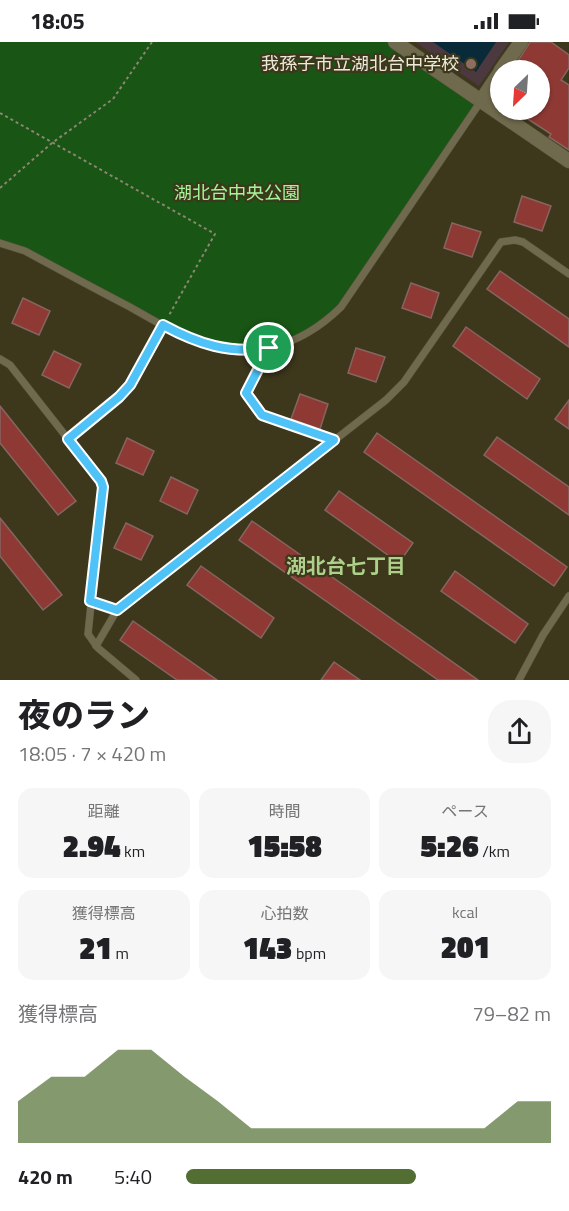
<!DOCTYPE html>
<html lang="ja">
<meta charset="utf-8">
<style>
:root{--surface:#fff;--page:#f6f6f6;--text:#202124;--muted:#757577;--accent:#526e32}
body{margin:0;font-family:"Titillium Web","Noto Sans JP",sans-serif;background:var(--page);color:var(--text);height:100vh;display:flex;flex-direction:column;font-size:22px;white-space:nowrap}
*{box-sizing:border-box;margin:0}
p{font-size:20px;color:var(--muted)}
.icon{flex:none;width:33px;height:33px;fill:none;stroke:currentColor;stroke-width:2;stroke-linecap:round;stroke-linejoin:round}
.map{position:relative;height:638px;overflow:hidden}
.side{display:flex;flex-direction:column;background:var(--surface);flex:1}
.side>*{flex:none}
.needle{width:39px;rotate:205deg}
.fabs{position:absolute;left:490px;top:18px;display:grid;gap:12px}
.fabs a{display:grid;place-items:center;width:60px;height:60px;border-radius:50%;background:var(--surface);box-shadow:0 2px 4px #0004;font-size:30px}
.pin{position:absolute;display:grid;place-items:center;width:51px;height:51px;color:#fff;margin:-26px;border:3px solid #fff;border-radius:50%;box-shadow:0 2px 6px #0007}
.round{display:grid;place-items:center;flex:none;width:63px;height:63px;border-radius:24px;background:var(--page)}
.overview{display:flex;align-items:center;justify-content:space-between;height:102px;padding:0 18px}
h1{font-size:33px;font-weight:800;line-height:45px}
.stats{display:grid;grid-template-columns:repeat(3,1fr);gap:9px;height:102px;padding:6px 18px}
.stats div{display:grid;align-content:center;border-radius:15px;background:var(--page);text-align:center}
.stats b{font-size:30px;font-weight:800}
.stats small{font-size:16px;font-weight:400}
.stats p{font-size:16px}
.chart{height:168px;padding:12px 18px}
.chart p{display:flex;justify-content:space-between}
.chart svg{width:100%;height:108px;margin-top:6px;fill:var(--accent);opacity:.7}
ul{padding:0 18px;list-style:none;font-size:20px}
li{display:grid;grid-template-columns:96px 72px 1fr;align-items:center;height:45px}
li i{height:15px;border-radius:8px;background:var(--accent)}
.status{display:flex;justify-content:space-between;align-items:center;height:42px;padding:0 30px;background:var(--surface);direction:ltr}
.status svg{height:16px;fill:currentColor}
.map>svg:first-child{display:block}
.education{fill:#4c383f}
.green{fill:#195514}
.water{fill:#092a39}
.building{fill:#8e3933;stroke:#866561;stroke-width:1.5}
.lines{fill:none;stroke-linecap:round;stroke-linejoin:round}
.lane-casing{stroke:#58533c;stroke-width:8}
.street-casing{stroke:#58533c;stroke-width:15}
.path{stroke:#8b8670;stroke-width:2;stroke-dasharray:3 3;stroke-linecap:butt}
.lane{stroke:#6f694d;stroke-width:7}
.street{stroke:#6f694d;stroke-width:14}
.route-casing{stroke:#fff;stroke-width:12}
.route{stroke:#4fc3f7;stroke-width:8}
.education-dot{fill:#8d6e63;stroke:#3d371c;stroke-width:2}
.labels{text-anchor:middle;stroke-width:4.5;stroke-linejoin:round;paint-order:stroke}
.poi-label{font-size:18px;fill:#edeada;stroke:#3d371c;text-anchor:end}
.park-label{font-size:18px;fill:#a4f69a;stroke:#3d371c}
.neighbourhood-label{font-size:20px;font-weight:bold;fill:#add08b;stroke:#3d371c}
</style>
<div class="status"><b>18:05</b><svg viewBox="0 0 49 12"><path d="M0 12V9h3v3zM5 12V6h3v6zM10 12V3h3v9zM15 12V0h3v12zM26 1h20v11H26zM47 4h2v5h-2z"/></svg></div>
<div class="map">
<svg width="569" height="638" viewBox="0 0 569 638">
<rect width="100%" height="100%" fill="#3d371c"/>
<path class="education" d="M415,0H509L479,44Z"/>
<path class="green" d="M0,0H395L481,59L351,252L315,288L253,308L207,303L25,209L0,201Z"/>
<path class="water" d="M433,0H496L476,30Z"/>
<g class="building">
<path d="M530,0H551L569,13V26L561,38L569,43V108L549,95L551,92L514,68H540V28H512Z"/>
<path d="M522,154L551,164L542,189L514,180Z"/>
<path d="M452,181L481,190L472,215L444,206Z"/>
<path d="M500,229L569,277V305L487,247Z"/>
<path d="M411,241L439,251L431,276L402,266Z"/>
<path d="M23,256L50,269L39,293L12,281Z"/>
<path d="M466,285L540,337L527,357L453,304Z"/>
<path d="M356,306L385,315L376,340L348,331Z"/>
<path d="M54,309L81,322L69,346L42,333Z"/>
<path d="M300,352L328,362L320,387L291,377Z"/>
<path d="M569,358V387L555,377Z"/>
<path d="M0,364L76,459L58,473L0,401Z"/>
<path d="M377,391L567,525L554,544L364,410Z"/>
<path d="M497,395L569,445V473L484,413Z"/>
<path d="M127,396L154,409L143,433L116,421Z"/>
<path d="M171,435L198,448L187,472L160,459Z"/>
<path d="M339,449L413,501L399,521L325,468Z"/>
<path d="M0,476L62,553L43,568L0,514Z"/>
<path d="M252,479L365,558L478,638H438L360,583L239,498Z"/>
<path d="M126,481L153,494L141,518L114,506Z"/>
<path d="M201,524L274,576L261,596L187,543Z"/>
<path d="M455,529L528,582L515,601L441,549Z"/>
<path d="M133,579L217,638H177L120,598Z"/>
<path d="M334,620L360,638H321Z"/>
</g>
<g class="lines">
<g class="lane-casing">
<g id="lane">
<path d="M0,201L25,209C60,228 95,247 130,265C151,277 173,290 195,299C250,321 301,304 341,265L481,59"/>
<path d="M0,317L10,323L101,439L102,454L88,592L98,606L136,638"/>
<path d="M262,373L335,398"/>
<path d="M68,397L119,355L130,343L163,283"/>
<path d="M90,559L117,568"/>
<path d="M96,604L117,568L386,358L404,340L501,200L515,198L523,200L569,232"/>
<path d="M519,638L543,593L569,554"/>
</g>
</g>
<g class="street-casing">
<g id="street">
<path d="M395,0L569,119"/>
<path d="M501,28L521,0"/>
<path d="M481,59L501,29"/>
</g>
</g>
<g class="path">
<path d="M0,71L215,192L168,275"/>
<path d="M0,146L52,101L113,57L152,0"/>
<path d="M257,366L246,351L263,316"/>
</g>
<use href="#lane" class="lane"/>
<use href="#street" class="street"/>
</g>
<g class="lines">
<g class="route-casing">
<path id="route" d="M163,283C198,302 229,312 269,306L246,351L262,373L334,398L117,568L90,559L103,445L101,439L68,397L119,355L130,343Z"/>
</g>
<use href="#route" class="route"/>
</g>
<circle class="education-dot" cx="471" cy="22" r="6"/>
<g class="labels">
<g class="poi-label">
<text x="459" y="28">我孫子市立湖北台中学校</text>
</g>
<g class="park-label">
<text x="237" y="157">湖北台中央公園</text>
</g>
<g class="neighbourhood-label">
<text x="346" y="531">湖北台七丁目</text>
</g>
</g>
</svg>
<div class="fabs">
<a><svg class="needle" viewBox="-14 -14 28 28"><path d="M0-13l5 13h-10z" fill="#e53935"/><path d="M0 13l5-13h-10z" fill="#757577"/></svg></a>
</div>
<div class="pin" style="left:269px;top:306px;background:#1e9e55"><svg class="icon" aria-label="arrive" viewBox="0 0 24 24"><path d="M6 21V4h12l-3 4 3 4H6"/></svg></div>
</div>
<section class="side">
<div class="overview"><div><h1>夜のラン</h1><p>18:05 · 7 × 420 m</p></div><a class="round"><svg class="icon" aria-label="share" viewBox="0 0 24 24"><path d="M12 15V3M7 8l5-5 5 5M5 13v7h14v-7"/></svg></a></div>
<div class="stats">
<div><p>距離</p><b>2.94<small> km</small></b></div>
<div><p>時間</p><b>15:58</b></div>
<div><p>ペース</p><b>5:26<small> /km</small></b></div>
</div>
<div class="stats">
<div><p>獲得標高</p><b>21<small> m</small></b></div>
<div><p>心拍数</p><b>143<small> bpm</small></b></div>
<div><p>kcal</p><b>201</b></div>
</div>
<div class="chart"><p><span>獲得標高</span>79–82 m</p>
<svg viewBox="0 0 160 44" preserveAspectRatio="none"><path d="M0 44V27L10 17L20 17L30 6L40 6L50 17L60 27L70 38L80 38L90 38L100 38L110 38L120 38L130 38L140 38L150 27L160 27V44z"/></svg>
</div>
<ul>
<li><b>420 m</b>5:40<i style="width:63%"></i></li>
</ul>
</section>
